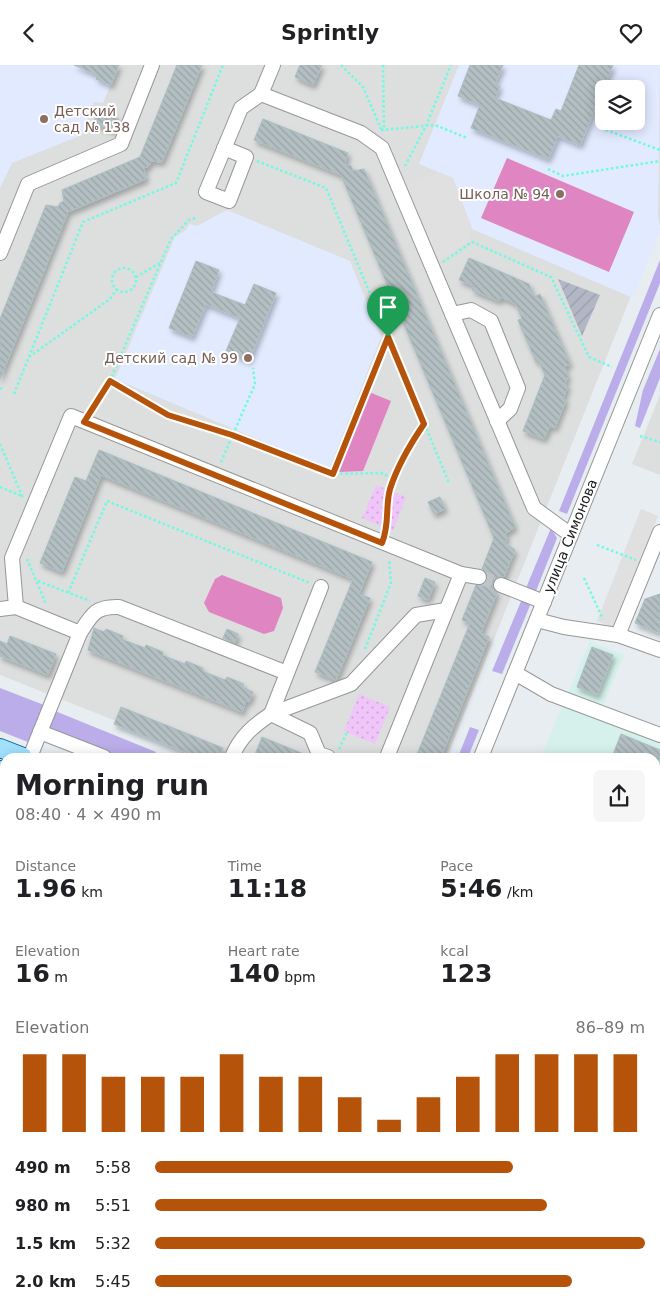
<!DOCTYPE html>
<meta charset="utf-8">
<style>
:root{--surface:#fff;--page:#f6f6f6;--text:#202124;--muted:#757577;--accent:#b45309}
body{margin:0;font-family:"DejaVu Sans",sans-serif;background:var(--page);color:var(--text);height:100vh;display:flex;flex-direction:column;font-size:19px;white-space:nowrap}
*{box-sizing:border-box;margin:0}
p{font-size:16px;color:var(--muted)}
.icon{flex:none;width:28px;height:28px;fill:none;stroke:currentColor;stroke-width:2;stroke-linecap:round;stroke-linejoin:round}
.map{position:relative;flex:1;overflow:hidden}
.details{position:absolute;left:0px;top:688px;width:660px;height:556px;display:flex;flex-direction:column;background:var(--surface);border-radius:15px 15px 0 0;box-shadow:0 2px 12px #0003}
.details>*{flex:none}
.tools{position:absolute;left:595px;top:15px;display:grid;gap:10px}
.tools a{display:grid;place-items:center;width:50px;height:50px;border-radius:8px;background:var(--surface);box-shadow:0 2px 12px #0003;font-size:25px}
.pin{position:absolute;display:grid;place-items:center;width:42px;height:42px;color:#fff;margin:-51px -21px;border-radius:50% 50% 50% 0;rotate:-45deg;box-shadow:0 0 5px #0007}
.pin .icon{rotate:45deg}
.round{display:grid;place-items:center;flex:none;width:52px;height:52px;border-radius:8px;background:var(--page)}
.headline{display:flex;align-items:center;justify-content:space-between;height:85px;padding:0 15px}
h1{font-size:28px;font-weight:700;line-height:38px}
.metrics{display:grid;grid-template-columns:repeat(3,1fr);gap:8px;height:85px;padding:5px 15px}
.metrics div{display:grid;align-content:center}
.metrics b{font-size:25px;font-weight:700}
.metrics small{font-size:14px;font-weight:400}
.metrics p{font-size:14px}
.chart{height:140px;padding:10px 15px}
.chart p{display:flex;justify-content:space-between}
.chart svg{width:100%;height:90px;margin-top:5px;stroke:var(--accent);stroke-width:6}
ul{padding:0 15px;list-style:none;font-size:16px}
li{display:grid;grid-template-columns:80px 60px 1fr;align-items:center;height:38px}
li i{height:12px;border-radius:6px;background:var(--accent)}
header{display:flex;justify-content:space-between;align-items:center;height:65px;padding:0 15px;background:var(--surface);font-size:22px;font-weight:700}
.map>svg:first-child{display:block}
.residential{fill:#dddede;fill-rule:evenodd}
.commercial{fill:#d6f1eb}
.education{fill:#e2eaff;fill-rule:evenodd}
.construction{fill:url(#construction-furrows)}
.grass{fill:#bbadea}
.park{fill:url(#park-dots)}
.pitch{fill:#df85c1}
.parking{fill:#e0e0e0}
.building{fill:url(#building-back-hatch);stroke:#a9bec3;filter:url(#shadow)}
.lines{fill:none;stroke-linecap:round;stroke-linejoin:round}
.minor-tunnel{stroke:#bfc4c7;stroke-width:14;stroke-dasharray:14 7;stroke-linecap:butt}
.minor-casing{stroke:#979797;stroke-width:16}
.major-casing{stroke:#005f9d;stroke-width:20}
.path{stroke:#6ffae2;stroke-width:2.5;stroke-dasharray:2.5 2.5;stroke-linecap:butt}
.minor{stroke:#fff;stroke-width:14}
.major{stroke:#a1e1fc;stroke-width:18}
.route-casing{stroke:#fff;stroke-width:10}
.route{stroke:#b45309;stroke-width:6}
.education-dot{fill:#8d6e63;stroke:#fff;stroke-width:2}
.labels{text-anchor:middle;stroke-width:4;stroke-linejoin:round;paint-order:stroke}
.education-label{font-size:14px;fill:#785e54;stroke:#fff;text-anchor:end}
.street-label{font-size:14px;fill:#202020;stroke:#fff}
</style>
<header><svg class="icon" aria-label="back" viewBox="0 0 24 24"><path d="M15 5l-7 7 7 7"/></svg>Sprintly<svg class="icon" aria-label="heart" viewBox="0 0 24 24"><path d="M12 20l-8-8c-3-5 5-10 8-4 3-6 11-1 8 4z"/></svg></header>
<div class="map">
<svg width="660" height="1243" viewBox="0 0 660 1243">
<defs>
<pattern id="construction-furrows" width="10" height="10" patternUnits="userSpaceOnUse" patternTransform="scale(1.25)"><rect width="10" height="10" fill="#b2b7c6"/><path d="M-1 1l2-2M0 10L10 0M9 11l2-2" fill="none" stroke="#999daa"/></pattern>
<pattern id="park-dots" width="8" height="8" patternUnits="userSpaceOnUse" patternTransform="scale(1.25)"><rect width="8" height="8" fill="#efc5fa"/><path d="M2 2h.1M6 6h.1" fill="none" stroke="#cda9d6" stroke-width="1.8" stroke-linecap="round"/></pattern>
<pattern id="building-back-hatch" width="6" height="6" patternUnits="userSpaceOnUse" patternTransform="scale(1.25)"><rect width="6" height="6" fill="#b3bfc2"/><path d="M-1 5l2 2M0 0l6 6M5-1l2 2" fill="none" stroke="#9aa4a6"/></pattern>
<filter id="shadow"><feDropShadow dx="2.5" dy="4" stdDeviation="2.5" flood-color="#0004"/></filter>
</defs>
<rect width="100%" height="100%" fill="#e7edf1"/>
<g class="residential">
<path d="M0,0H660V158L447,692H207L0,610ZM604,24H636V56H604Z"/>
<path d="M660,330V410L632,399Z"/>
<path d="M0,773L5,775V1239H466L465,1243H0Z"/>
</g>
<g class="commercial">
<path d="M590,576L624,590L600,648L660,673V871L656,880L655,692H541Z"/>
<path d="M466,1239H550L548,1243H465Z"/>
</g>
<g class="education">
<path d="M0,0H119L103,38L94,37L82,70L12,98L0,123Z"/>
<path d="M459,0H660L658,149L660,167L633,233L472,164L453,113L419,99ZM604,24H636V56H604Z"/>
<path d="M227,145L350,196L381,272L329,404L115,314L175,172L186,165L189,159L197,161Z"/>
<path d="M0,875L5,877V1050L0,1051Z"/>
<path d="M5,1156V1239H115L116,1243H0V1158Z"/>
</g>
<path class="construction" d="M558,214L600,230L582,271Z"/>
<g class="grass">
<path d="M660,195V218L567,449L559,446Z"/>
<path d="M660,284V313L640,363L635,361L643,325Z"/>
<path d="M551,463L557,473L536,526L526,523Z"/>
<path d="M522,534L531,538L502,609L492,606Z"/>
<path d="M0,623L44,640L28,677L0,666Z"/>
<path d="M55,646L156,687L153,692H116L48,665Z"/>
<path d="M470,662L479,665L468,692H458Z"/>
<path d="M0,718L5,720V757L0,755Z"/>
<path d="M655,896L660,898V934L655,932Z"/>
</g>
<g class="park">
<path d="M376,420L406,432L393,466L362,453Z"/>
<path d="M359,629L390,642L375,679L344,666Z"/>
</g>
<g class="pitch">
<path d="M507,93L634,147L609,207L481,153Z"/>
<path d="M369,327L391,336L363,406L338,407Z"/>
<path d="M222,510L281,533L283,543L274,566L264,569L209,547L204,538L215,514Z"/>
<path d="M198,1239H244L245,1243H187Z"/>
</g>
<g class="parking">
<path d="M440,108L453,113L472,164L468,176L438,197L403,119Z"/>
<path d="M641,444L658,451L614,563L597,556Z"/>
<path d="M655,1048L660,1050V1243H548L550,1239H655Z"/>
</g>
<g class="building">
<path d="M74,0H119L111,20L96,14L97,10Z"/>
<path d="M177,0H202L162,97L151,96L149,101L144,103L146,114L68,147L0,314V254L46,140L58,142L60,138L64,136L62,125L140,92Z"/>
<path d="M300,0H322L313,20L295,12Z"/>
<path d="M470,0H503L495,19L500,21L495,33L551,55L556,44L561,46L579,0H613L580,80L558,71L548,94L471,63L480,40L458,31Z"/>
<path d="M98,46L119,54L114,66L93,58Z"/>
<path d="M263,54L348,88L345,99L351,101L353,106L364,104L515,462L505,469L507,473L505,478L515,485L504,512L496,513L493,517L492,522L497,528L481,568L489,572L441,692H416L470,558L462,555L476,520H482L487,514V508L482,504L494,473L341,110L254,75Z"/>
<path d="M469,193L529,219L534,232L540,229L570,299L564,302L568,311L565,319L568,321L563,334L566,335L555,363L550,361L544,374L523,366L545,310L539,296L536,297L518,255L522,254L516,239L501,232L499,236L472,225L474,221L459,215Z"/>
<path d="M196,196L219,205L211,227L245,240L254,219L276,228L249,296L226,286L240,253L206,239L192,272L169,263Z"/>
<path d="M99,385L372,497L359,529L370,533L336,615L315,607L353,514L101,410L62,507L40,498L75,412L86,416Z"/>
<path d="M440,432L445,444L434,449L428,437Z"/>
<path d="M425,513L435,517L428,535L418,531Z"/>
<path d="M660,529V568L635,558L645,534Z"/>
<path d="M94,563L104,567L106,564L123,571L121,574L145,583L146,580L163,587L162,590L185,599L186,596L203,603L202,606L225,615L227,612L244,619L242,622L253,627L249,637L246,636L242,647L88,585Z"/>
<path d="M227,564L238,569L235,578L223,573Z"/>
<path d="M10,571L56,589L48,610L0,591V576L7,579Z"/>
<path d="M592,582L613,590L597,630L577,622Z"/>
<path d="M121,642L223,683L219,692H198L114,659Z"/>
<path d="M621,669L660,685V692H612Z"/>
<path d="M262,672L311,692H254Z"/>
</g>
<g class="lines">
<path class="minor-tunnel" d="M479,512L501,520"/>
<g class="minor-casing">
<g id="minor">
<path d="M273,0L261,29L361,68L382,83L534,443L571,470"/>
<path d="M224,83L246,92L229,136L206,127L241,43L261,29"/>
<path d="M0,188L28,119L121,79L152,0"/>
<path d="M452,249L471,245L491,256L518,323L510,344L497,356"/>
<path d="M461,509L479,512"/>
<path d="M501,520L544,537"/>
<path d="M16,542L12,493L71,351L461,509L387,692"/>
<path d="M0,544L16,542L80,568L30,692"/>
<path d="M537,555L564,562L618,570L660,585"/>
<path d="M80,568C92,549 96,541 119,542L287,608"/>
<path d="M618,570L660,467"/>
<path d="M515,608L551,629L660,670"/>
<path d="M271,649L351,619L416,550L446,545"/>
<path d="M271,649L321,522"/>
<path d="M40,667L104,692"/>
<path d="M232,692C240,672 253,661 271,649L310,668L319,689L328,692"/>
<path d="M481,692L660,250"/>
<path d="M0,788L5,790"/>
<path d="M0,850L5,852"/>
<path d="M655,865L660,853"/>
<path d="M655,1002L660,1004"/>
<path d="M655,1027L660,1015"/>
<path d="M0,1063L5,1062"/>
<path d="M0,1145L5,1143"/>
<path d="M393,1243L395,1239"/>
<path d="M457,1243L459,1239"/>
</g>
</g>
<g class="major-casing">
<g id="major">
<path d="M0,683L23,692"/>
<path d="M0,705L5,707"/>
<path d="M655,945L660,947"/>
<path d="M655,967L660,969"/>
</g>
</g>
<g class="path">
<path d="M341,0L363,22L382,66"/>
<path d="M383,0L384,66"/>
<path d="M601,63L660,85"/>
<path d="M381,65L435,60L467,73"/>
<path d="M257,96L326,123L449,418"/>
<path d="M405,101L426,61L451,0"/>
<path d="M548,104L563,111L660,96"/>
<path d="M443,197L472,177L551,212L589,292L612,302"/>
<circle cx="124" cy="215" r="12"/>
<path d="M136,212L160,198"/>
<path d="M29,292L110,234L117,224"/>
<path d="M110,316L168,350L232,370L333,409L381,408L395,414"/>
<path d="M0,323L2,324"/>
<path d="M14,329L83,157L176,118L223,0"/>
<path d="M91,346L112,311L171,174L189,155L196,153"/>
<path d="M640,371L660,377"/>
<path d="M0,379L23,433"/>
<path d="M221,397L255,319L253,303"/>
<path d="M333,409L388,273"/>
<path d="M0,422L22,431"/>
<path d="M387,466L390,425L412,376L424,359"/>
<path d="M597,480L636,495"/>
<path d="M27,494L46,539"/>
<path d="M584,513L603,554"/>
<path d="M38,516L90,536"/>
<path d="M68,528L107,436L310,518"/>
<path d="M365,584L391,518L389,494"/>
<path d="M339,684L347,667"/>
<path d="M140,1239V1243"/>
<path d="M341,1239L349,1243"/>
<path d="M163,1243L172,1239"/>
</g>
<use href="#minor" class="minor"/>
<use href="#major" class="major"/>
</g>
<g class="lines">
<g class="route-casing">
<path id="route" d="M388,272L424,359C411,378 397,402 390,424C385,442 390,458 382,478L84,357L110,316L168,350L232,370L333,409Z"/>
</g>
<use href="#route" class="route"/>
</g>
<g class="education-dot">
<circle cx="44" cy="54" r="5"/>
<circle cx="560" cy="129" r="5"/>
<circle cx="248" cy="293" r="5"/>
</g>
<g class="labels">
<g class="education-label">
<text x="54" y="51" text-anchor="start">Детский<tspan x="54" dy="16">сад № 138</tspan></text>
<text x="550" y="134">Школа № 94</text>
<text x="238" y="298">Детский сад № 99</text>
</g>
<g class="street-label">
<text transform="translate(570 471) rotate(-68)" y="5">улица Симонова</text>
</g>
</g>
</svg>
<div class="tools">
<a><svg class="icon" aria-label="layers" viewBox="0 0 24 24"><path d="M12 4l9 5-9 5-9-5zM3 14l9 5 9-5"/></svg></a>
</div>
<div class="pin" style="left:388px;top:272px;background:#1e9e55"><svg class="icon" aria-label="arrive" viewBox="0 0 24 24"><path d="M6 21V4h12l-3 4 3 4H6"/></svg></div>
<section class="details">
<div class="headline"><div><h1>Morning run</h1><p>08:40 · 4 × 490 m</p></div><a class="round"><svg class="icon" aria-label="share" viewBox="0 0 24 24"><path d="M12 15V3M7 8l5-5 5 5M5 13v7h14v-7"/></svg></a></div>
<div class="metrics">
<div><p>Distance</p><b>1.96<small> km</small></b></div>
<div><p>Time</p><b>11:18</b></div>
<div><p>Pace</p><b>5:46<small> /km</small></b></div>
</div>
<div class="metrics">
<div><p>Elevation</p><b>16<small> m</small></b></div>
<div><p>Heart rate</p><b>140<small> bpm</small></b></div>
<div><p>kcal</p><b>123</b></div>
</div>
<div class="chart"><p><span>Elevation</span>86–89 m</p>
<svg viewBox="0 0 160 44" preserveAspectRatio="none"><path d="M5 44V6M15 44V6M25 44V17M35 44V17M45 44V17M55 44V6M65 44V17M75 44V17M85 44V27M95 44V38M105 44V27M115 44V17M125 44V6M135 44V6M145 44V6M155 44V6"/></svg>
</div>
<ul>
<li><b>490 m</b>5:58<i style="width:73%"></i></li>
<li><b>980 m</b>5:51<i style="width:80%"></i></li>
<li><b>1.5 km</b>5:32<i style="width:100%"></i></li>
<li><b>2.0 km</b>5:45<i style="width:85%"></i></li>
</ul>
</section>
</div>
